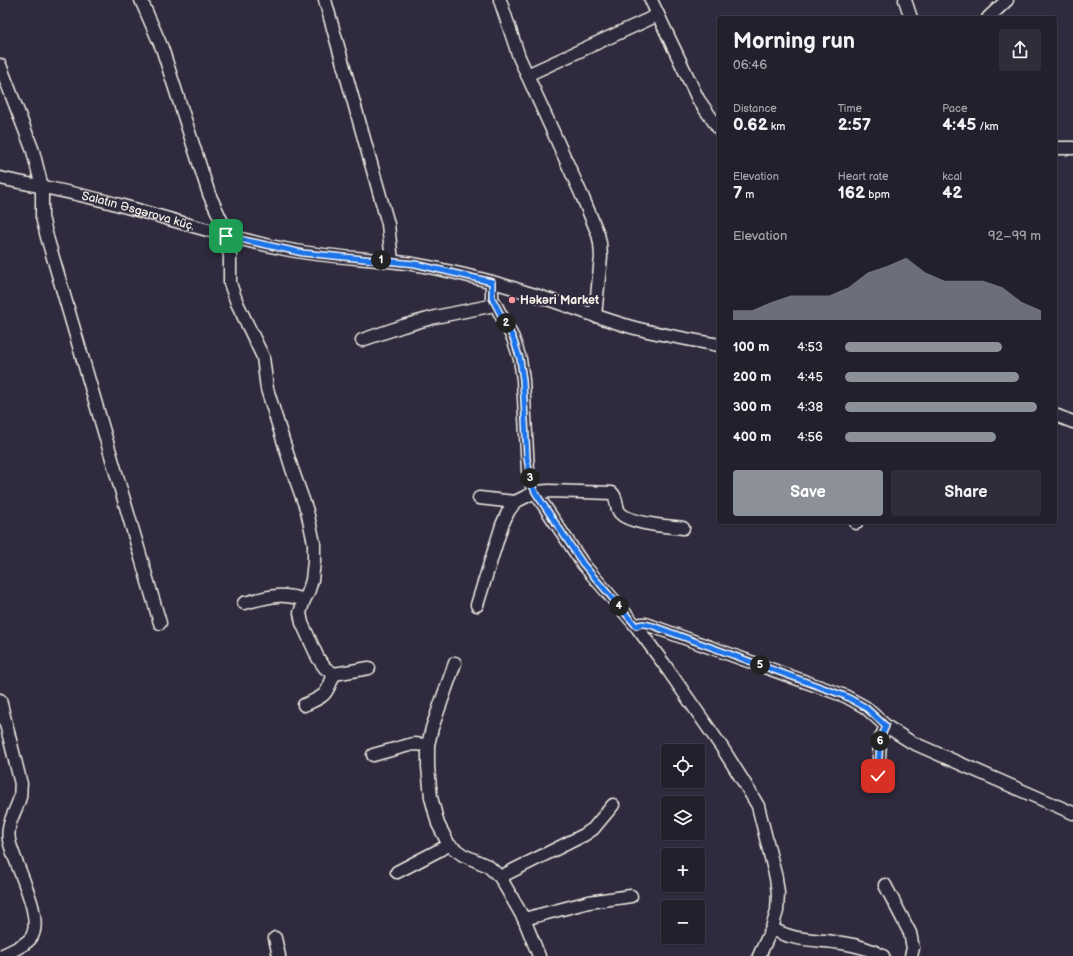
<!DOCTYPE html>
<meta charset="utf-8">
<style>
:root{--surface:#23202e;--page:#2f2d3a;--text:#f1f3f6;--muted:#a3a3aa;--line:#403e4a;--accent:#8c9099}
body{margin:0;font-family:"Balsamiq Sans",sans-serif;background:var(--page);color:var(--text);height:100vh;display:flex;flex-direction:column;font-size:15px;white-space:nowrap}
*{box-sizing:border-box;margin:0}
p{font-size:13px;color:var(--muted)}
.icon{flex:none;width:22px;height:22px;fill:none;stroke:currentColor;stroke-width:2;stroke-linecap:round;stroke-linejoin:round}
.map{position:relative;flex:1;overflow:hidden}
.drawer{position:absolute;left:717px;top:16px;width:340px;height:508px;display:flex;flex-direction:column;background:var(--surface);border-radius:4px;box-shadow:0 1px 3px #0004,0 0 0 1px var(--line)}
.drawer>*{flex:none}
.controls{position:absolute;left:661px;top:744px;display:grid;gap:8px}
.controls a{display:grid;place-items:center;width:44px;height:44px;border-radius:4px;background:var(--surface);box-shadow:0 1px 3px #0004,0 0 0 1px var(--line);font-size:20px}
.pin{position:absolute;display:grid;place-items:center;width:34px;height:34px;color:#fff;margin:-17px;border-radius:8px;box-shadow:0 2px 6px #0006}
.km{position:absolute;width:20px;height:20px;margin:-10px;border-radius:50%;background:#222;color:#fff;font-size:11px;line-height:20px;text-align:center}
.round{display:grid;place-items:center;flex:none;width:42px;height:42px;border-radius:4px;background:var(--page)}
.overview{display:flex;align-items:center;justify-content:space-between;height:68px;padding:0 16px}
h1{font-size:22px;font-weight:600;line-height:30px}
.figures{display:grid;grid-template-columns:repeat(3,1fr);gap:6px;height:68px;padding:4px 16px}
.figures div{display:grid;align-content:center}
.figures b{font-size:17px;font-weight:600}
.figures small{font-size:11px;font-weight:400}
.figures p{font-size:11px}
.chart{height:112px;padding:8px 16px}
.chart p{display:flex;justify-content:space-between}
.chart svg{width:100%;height:72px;margin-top:4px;fill:var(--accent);opacity:.7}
.button{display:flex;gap:8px;margin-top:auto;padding:8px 16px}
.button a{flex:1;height:46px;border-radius:4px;background:var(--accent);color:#fff;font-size:16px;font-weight:600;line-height:46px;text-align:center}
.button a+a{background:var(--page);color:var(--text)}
ul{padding:0 16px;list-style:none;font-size:13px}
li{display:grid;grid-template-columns:64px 48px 1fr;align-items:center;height:30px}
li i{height:10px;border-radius:5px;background:var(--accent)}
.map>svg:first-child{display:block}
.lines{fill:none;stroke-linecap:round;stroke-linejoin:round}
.minor-casing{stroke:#f4f1e8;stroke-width:15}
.minor{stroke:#2f2a3d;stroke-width:12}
.route-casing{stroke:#fff;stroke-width:8}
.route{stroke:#1a73e8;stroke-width:5}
.poi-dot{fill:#ff9aa2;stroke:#2f2a3d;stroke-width:1.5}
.labels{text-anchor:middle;stroke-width:4;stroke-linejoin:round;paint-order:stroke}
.street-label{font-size:12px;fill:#f4f1e8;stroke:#2f2a3d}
.poi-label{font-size:12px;font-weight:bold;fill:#f4f1e8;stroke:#2f2a3d;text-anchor:start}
</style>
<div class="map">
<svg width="1073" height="956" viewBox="0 0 1073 956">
<rect width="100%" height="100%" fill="#2f2a3d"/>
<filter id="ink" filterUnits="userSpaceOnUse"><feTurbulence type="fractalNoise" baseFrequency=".025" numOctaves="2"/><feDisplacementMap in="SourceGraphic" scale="8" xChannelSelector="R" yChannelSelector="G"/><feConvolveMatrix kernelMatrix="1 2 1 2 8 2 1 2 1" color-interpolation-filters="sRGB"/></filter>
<g filter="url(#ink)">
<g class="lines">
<g class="minor-casing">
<g id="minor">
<path d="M141,0L162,48L209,194L222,222L230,256V283L232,289L237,303L263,357L267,389L292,469L307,511L314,543V561L312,580L308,593L304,600L300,613L302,623L318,658L325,668L334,674L369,668"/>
<path d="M325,0L388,224L392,261"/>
<path d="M500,0L519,57L583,198L598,234L600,243L601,257L595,316"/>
<path d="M651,0L698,99L719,129"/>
<path d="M905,0L911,18"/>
<path d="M988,18L1007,0"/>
<path d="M0,65L33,151L42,187V217L47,237L160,623"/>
<path d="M527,75L658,15"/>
<path d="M1055,148H1073"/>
<path id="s1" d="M0,178C41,187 83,194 123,206C178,221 229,238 285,249C337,260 391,257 443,270C470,276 496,282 522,291C560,302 597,318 635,328C663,335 691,340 719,345"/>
<path d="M492,282V298L513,338L520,359L523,380L528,471L531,483L535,492L583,564L636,626L664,664L723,749L745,784L758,806L776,878L778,893L777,911L772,928L759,956"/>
<path d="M362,340L403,326L435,317L495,305"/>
<path d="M1055,415L1073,422"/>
<path d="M479,498L515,502"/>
<path d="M856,523V522"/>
<path d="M244,603C268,597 280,592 304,600"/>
<path d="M477,605L502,525L508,512L515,502L535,492L549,491L612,493C618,498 615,507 620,513C630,524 667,526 683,528"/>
<path d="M636,626L641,624H646L845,696L865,707L886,726L911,742L1073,813"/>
<path d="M455,663L432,728L428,745V767L431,797L438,824L449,845L463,855L488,866L500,877L524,919L539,956"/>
<path d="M0,700L21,784C20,788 21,793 20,797C16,812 6,823 9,840C13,862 47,920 30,939C23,947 10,951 1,956"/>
<path d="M304,705C325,696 326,696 334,674"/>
<path d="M373,755L413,744L428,745"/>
<path d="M878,776L880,740L886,726"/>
<path d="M397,872L449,845"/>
<path d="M500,877L584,835L593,829L613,805"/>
<path d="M885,885L910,933L913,948L911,956"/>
<path d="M524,919L589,902L631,896"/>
<path d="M772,928C792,942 819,939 842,943C856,945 870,949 883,956"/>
<path d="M275,938L279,956"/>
</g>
</g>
<use href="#minor" class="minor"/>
</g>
</g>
<g class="lines" filter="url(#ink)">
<g class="route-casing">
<path id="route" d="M226,236L303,253L415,264L492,282V298L513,338L520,359L523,380L527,458L531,483L535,492L583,564L636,626C642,623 646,624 653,626L845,696L865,707L886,726L880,740L878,776"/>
</g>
<use href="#route" class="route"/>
</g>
<circle class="poi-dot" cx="512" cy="300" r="4"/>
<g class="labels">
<g class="street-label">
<text dy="4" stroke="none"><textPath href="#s1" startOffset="142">Salatın Əsgərova küç.</textPath></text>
</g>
<g class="poi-label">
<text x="520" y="304">Həkəri Market</text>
</g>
</g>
</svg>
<div class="controls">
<a><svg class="icon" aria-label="locate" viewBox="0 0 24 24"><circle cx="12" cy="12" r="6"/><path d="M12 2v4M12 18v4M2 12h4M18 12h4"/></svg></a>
<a><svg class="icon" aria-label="layers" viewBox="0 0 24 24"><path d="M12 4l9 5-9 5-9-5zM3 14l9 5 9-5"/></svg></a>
<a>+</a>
<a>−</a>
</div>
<div class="pin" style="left:226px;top:236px;background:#1e9e55"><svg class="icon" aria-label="arrive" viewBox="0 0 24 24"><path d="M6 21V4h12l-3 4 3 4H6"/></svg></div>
<div class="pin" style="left:878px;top:776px;background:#d93025"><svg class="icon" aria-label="check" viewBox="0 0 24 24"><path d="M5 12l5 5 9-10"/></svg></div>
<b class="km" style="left:381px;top:260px">1</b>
<b class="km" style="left:506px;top:323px">2</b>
<b class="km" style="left:530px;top:478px">3</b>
<b class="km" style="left:619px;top:606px">4</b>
<b class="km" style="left:760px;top:665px">5</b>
<b class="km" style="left:880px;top:741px">6</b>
<section class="drawer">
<div class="overview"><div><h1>Morning run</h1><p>06:46</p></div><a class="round"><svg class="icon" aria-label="share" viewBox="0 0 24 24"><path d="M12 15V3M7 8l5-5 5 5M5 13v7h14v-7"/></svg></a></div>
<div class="figures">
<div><p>Distance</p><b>0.62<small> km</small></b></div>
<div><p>Time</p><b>2:57</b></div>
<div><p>Pace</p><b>4:45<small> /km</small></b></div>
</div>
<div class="figures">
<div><p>Elevation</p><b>7<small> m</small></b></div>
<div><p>Heart rate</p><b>162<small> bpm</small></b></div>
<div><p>kcal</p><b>42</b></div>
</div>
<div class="chart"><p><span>Elevation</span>92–99 m</p>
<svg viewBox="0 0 160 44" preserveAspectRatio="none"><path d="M0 44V38L10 38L20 33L30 29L40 29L50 29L60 24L70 15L80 11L90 6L100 15L110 20L120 20L130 20L140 24L150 33L160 38V44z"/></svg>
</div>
<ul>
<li><b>100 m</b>4:53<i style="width:80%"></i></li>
<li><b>200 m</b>4:45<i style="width:89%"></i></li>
<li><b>300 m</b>4:38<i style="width:98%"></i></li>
<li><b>400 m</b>4:56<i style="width:77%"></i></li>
</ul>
<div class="button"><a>Save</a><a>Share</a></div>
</section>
</div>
